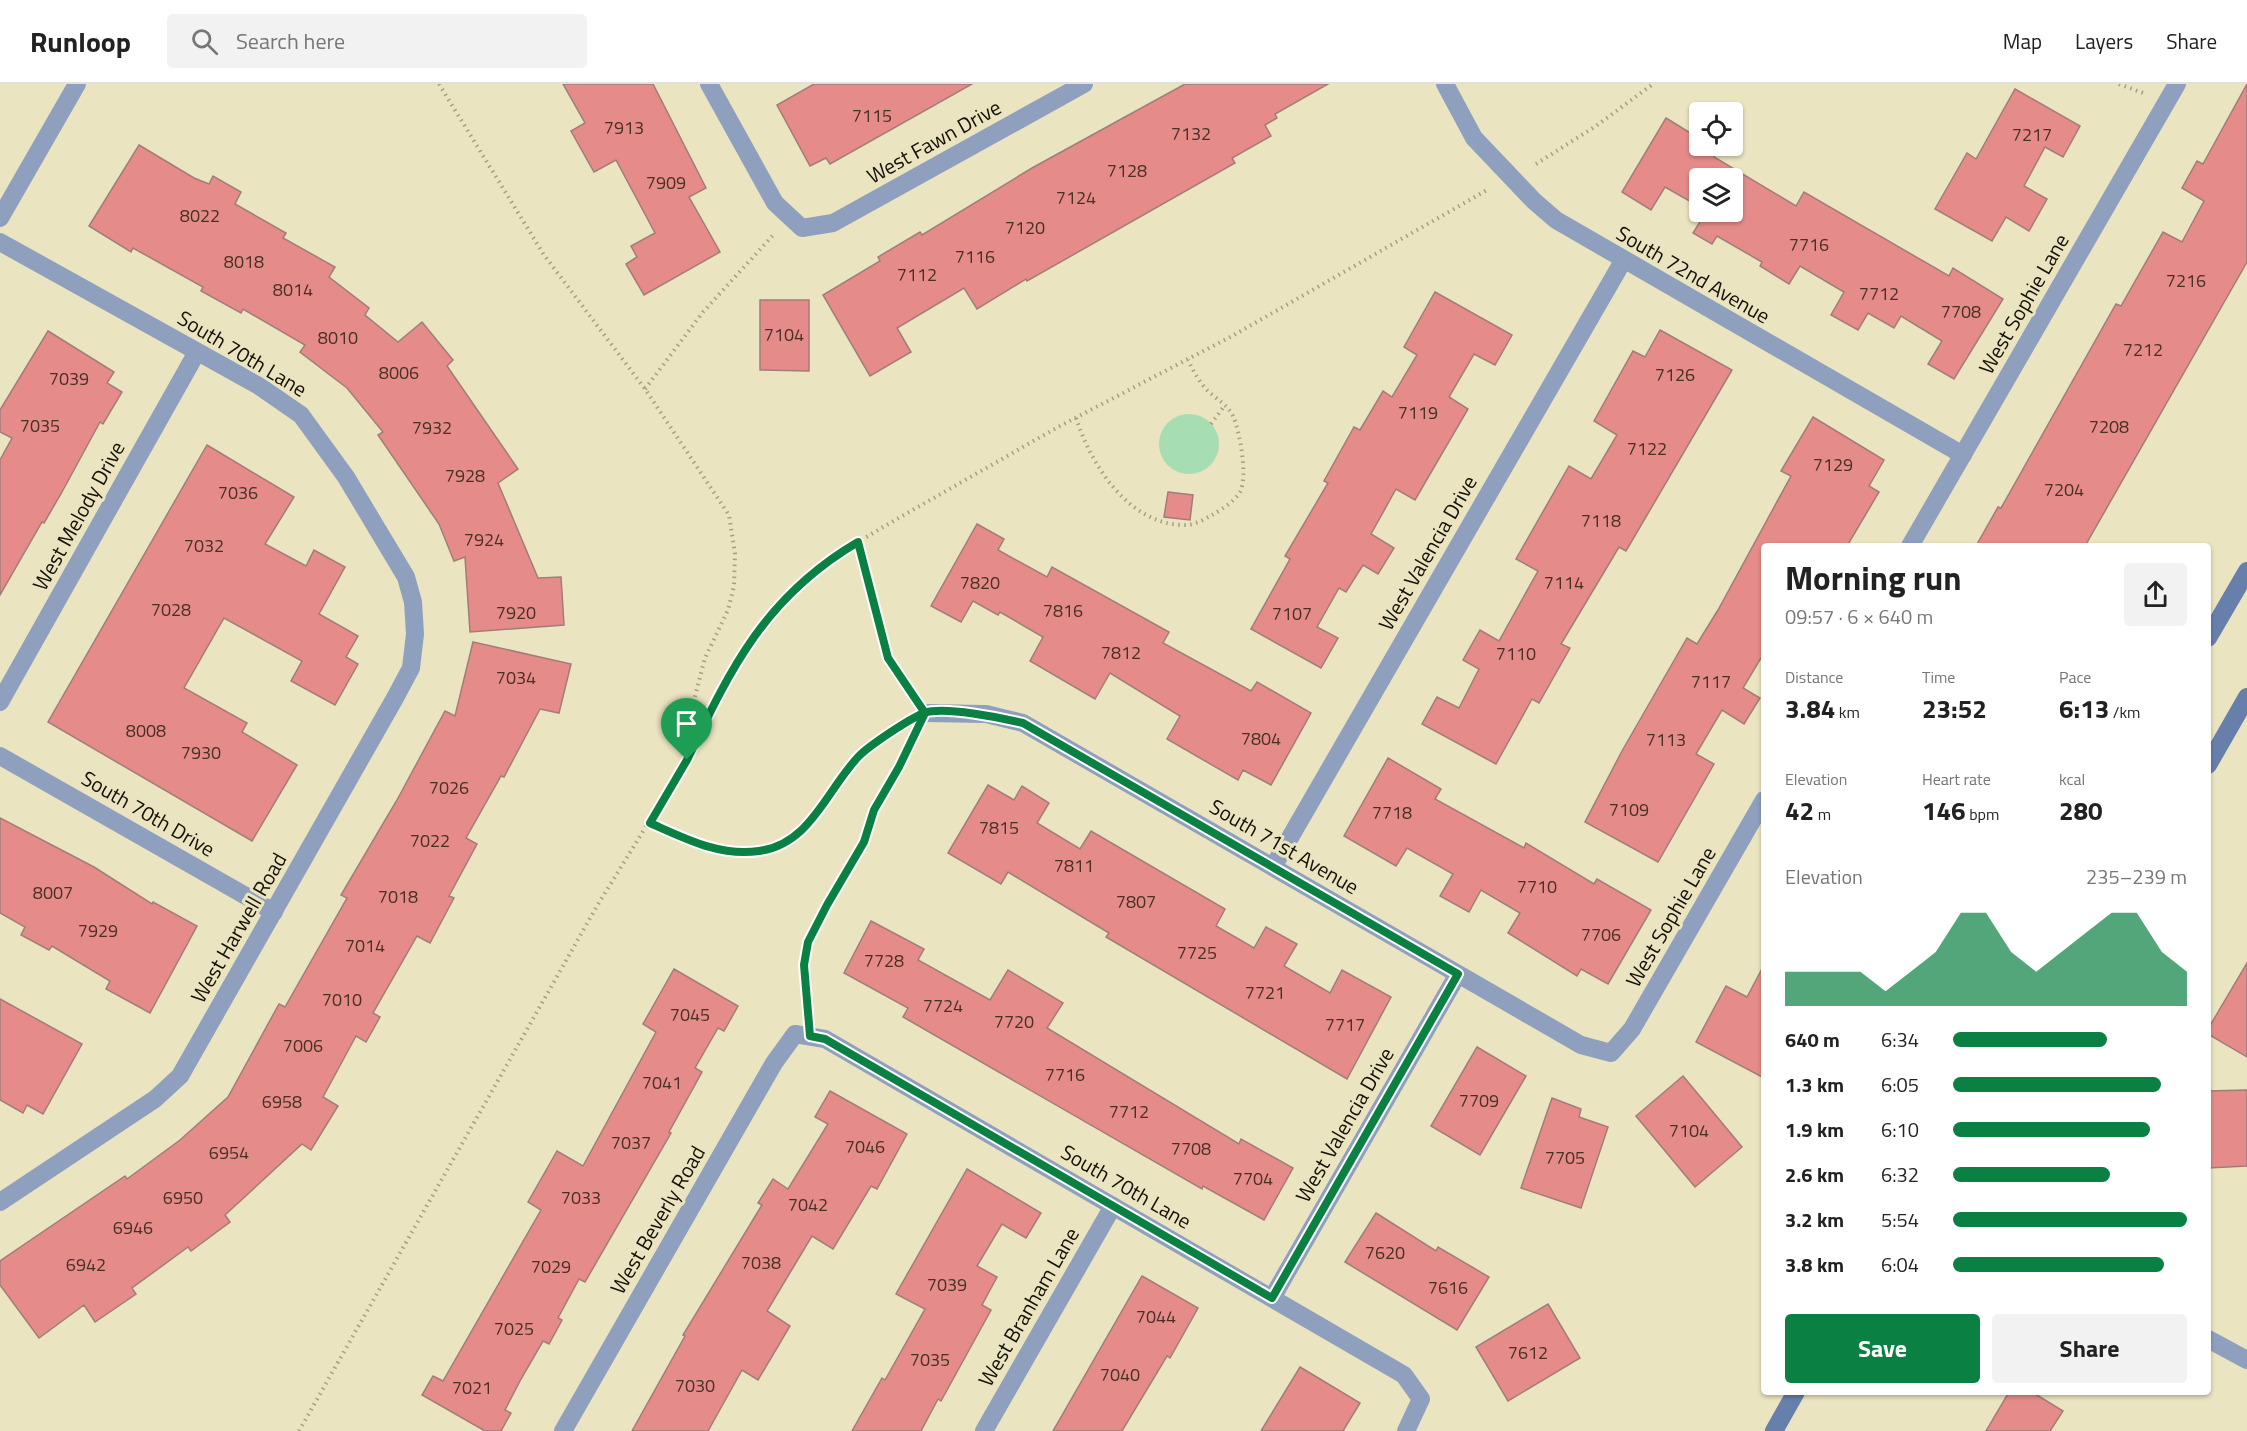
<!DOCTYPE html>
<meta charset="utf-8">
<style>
:root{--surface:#fff;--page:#f2f2f2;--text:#222;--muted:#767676;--line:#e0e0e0;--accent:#0b8043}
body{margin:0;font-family:"Titillium Web",sans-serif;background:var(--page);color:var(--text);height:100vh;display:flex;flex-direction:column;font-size:22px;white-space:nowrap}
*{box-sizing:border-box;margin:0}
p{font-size:20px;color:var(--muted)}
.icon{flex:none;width:33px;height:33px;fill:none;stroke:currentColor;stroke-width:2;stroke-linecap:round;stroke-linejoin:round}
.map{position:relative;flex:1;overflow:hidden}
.side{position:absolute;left:1761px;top:459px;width:450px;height:852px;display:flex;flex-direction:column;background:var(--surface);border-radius:6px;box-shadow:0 2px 4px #0004}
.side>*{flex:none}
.fabs{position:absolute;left:1689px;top:18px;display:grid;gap:12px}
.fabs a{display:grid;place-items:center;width:54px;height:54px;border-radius:6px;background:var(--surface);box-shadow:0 2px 4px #0004;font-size:30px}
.pin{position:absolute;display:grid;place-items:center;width:51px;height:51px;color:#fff;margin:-62px -26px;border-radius:50% 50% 50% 0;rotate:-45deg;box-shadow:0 0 6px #0007}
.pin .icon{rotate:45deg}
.round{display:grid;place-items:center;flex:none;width:63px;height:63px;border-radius:6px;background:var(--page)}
.headline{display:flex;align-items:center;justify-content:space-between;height:102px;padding:0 24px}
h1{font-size:33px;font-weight:700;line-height:45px}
.stats{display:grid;grid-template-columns:repeat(3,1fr);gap:9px;height:102px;padding:6px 24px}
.stats div{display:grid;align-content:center}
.stats b{font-size:26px;font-weight:700}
.stats small{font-size:16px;font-weight:400}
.stats p{font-size:16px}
.chart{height:168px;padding:12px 24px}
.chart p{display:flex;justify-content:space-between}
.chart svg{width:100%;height:108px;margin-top:6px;fill:var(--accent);opacity:.7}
.button{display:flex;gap:12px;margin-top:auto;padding:12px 24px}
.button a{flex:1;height:69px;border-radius:6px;background:var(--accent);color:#fff;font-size:24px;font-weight:700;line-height:69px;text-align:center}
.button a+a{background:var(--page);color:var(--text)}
ul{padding:0 24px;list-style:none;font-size:20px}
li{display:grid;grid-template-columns:96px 72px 1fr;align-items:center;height:45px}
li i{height:15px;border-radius:8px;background:var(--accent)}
header{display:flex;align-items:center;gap:36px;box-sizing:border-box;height:84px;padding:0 30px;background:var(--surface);border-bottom:2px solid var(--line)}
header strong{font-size:28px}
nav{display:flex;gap:33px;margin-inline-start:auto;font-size:21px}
.search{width:420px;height:54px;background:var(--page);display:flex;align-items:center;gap:15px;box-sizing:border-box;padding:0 21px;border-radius:6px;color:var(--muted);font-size:22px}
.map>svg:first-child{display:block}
.green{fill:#a7ddb3}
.building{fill:#e58c8a;stroke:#a27c7a;stroke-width:1.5}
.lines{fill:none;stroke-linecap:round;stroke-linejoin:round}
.path{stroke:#a5a084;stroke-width:4;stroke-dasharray:1.5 4.5;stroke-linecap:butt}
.minor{stroke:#8fa0bf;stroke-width:18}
.tertiary{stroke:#8fa0bf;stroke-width:18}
.secondary{stroke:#677fab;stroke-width:18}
.route-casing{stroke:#fff;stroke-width:12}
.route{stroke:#0b8043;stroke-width:8}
.labels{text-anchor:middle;stroke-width:6;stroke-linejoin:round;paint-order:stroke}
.number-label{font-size:18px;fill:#483026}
.street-label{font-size:21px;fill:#131105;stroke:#eae4c0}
</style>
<header>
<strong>Runloop</strong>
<div class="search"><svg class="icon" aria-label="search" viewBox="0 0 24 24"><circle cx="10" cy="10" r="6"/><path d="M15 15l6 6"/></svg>Search here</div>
<nav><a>Map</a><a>Layers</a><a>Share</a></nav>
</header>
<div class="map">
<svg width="2247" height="1347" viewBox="0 0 2247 1347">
<rect width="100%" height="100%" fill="#eae4c0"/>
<circle class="green" cx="1189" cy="360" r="30"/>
<g class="building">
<path d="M563,0H653L706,104L689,113L720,168L644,211L626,180L637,173L631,162L655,149L616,76L594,88L571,47L585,39Z"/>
<path d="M814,0H972L830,80L826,74L810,82L777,21Z"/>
<path d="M1185,0H1328L1275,30L1277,34L1265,41L1271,52L1232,74L1235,79L1027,197L1026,195L977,225L964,204L897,244L911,268L870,292L823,211L880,177L878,173L920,148L922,151L1032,84Z"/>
<path d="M2247,0V178L2085,462H1976L1998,423L2001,424L2116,220L2121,222L2163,148L2182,158L2204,117L2182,104L2197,77L2203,80Z"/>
<path d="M2015,5L2080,42L2063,73L2045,63L2024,102L2047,115L2029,147L2006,133L1992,157L1935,125L1967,69L1976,75Z"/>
<path d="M1666,34L1700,55V62H1710L1718,66L1714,73L1796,122L1804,108L1949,192L1953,184L2003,215L1954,295L1928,280L1942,257L1901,232L1894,244L1868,229L1858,246L1831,231L1844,208L1800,182L1789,200L1760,182L1762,178L1717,152L1712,160L1693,149L1706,128H1732V94H1700V123L1665,103L1651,126L1622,108Z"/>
<path d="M139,61L194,94L209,100L213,92L241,108L235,120L286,149L283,154L335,183L329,193L369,224L365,231L398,258L422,238L453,276L447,282L518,385L498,399L538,494L561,493L564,541L470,548L465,473L454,477L439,440L378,351L383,348L347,304L300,268L305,261L243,225L241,229L201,207L203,203L133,164L131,168L89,142Z"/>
<path d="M1435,208L1512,251L1495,281L1474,270L1449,313L1468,325L1415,416L1396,405L1371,450L1394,464L1378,490L1363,481L1346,508L1339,504L1317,543L1338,554L1321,584L1251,545L1290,475L1285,472L1328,399L1324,397L1354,343L1360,346L1383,307L1392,313L1417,271L1404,263Z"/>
<path d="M760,216H809V287L760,286Z"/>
<path d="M1660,246L1732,286L1626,467L1619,463L1561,560L1570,564L1539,619L1532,615L1496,680L1422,640L1437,613L1459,624L1479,585L1463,576L1480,546L1499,557L1538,487L1516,475L1569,382L1591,395L1617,351L1594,337L1633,267L1645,273Z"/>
<path d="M48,247L114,288L107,299L122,308L103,340L100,338L62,408L44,439L42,438L0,511V376L12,354L0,348V326Z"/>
<path d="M1813,333L1884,376L1869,402L1879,408L1847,462H1764V569L1743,604L1760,614L1744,640L1722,626L1696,670L1714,680L1658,778L1585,738L1622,667L1687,554L1697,560L1718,526L1791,392L1781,387Z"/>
<path d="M207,361L294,413L265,460L306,482L314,466L345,483L319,530L358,552L346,573L358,580L335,621L291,597L302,577L224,534L184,604L247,639L242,648L297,681L252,757L48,638Z"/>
<path d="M1168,408L1193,411L1190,436L1164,433Z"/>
<path d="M977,440L1004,455L998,466L1047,493L1052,483L1169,548L1163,559L1251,607L1257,598L1311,629L1271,701L1243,686L1238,696L1167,655L1180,632L1110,589L1095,615L1030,577L1043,553L1000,528L998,531L973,517L961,538L931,522Z"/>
<path d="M473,558L571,580L559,629L540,625L504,693L501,692L466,754L477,760L449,812L454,814L430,859L417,852L373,929L380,933L366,958L356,952L323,1013L338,1022L311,1066L302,1060L225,1131L230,1138L191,1167L188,1163L132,1204L136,1210L95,1238L84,1221L39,1254L0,1201V1177L125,1092L127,1095L180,1056L228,1013L279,920L285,923L347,814L341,811L397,716L445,627L455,632Z"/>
<path d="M1388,674L1441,705L1435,715L1524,764L1526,759L1594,800L1597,795L1651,826L1608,900L1581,885L1577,892L1508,849L1520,829L1481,806L1469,828L1440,812L1453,790L1407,764L1396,782L1344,752Z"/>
<path d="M988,701L1014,716L1022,702L1049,719L1037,739L1080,765L1091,747L1225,825L1216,842L1254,864L1266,843L1297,860L1284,882L1330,909L1342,886L1391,913L1347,995L1106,853L1109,849L1008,788L1001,800L948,769Z"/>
<path d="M0,734L94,783L152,820L153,818L197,842L150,929L106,905L110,897L52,862L49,866L21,851L25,843L0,829Z"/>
<path d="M871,837L924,865L918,876L990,916L1008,886L1063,919L1047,944L1239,1060L1241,1055L1293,1084L1264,1136L1203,1102L1202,1105L903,933L908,924L844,889Z"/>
<path d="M2247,879V973L2208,950V945Z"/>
<path d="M1764,881V994L1696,958L1726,902L1747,913Z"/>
<path d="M674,885L738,922L724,947L718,944L695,984L702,988L669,1048L671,1049L585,1198L579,1195L558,1234L562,1236L549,1260L543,1257L521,1295L505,1326L511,1329L501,1347H485L422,1311L433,1292L443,1297L541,1126L528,1118L557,1067L583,1082L656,948L643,940Z"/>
<path d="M0,915L82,960L43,1030L27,1021L23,1029L0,1016Z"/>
<path d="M1477,963L1526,992L1480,1071L1431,1042Z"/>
<path d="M1683,992L1742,1063L1695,1103L1636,1032Z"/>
<path d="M2247,1006V1082L2208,1084V1007Z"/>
<path d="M830,1007L907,1050L877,1105L871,1102L833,1165L812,1152L767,1227L790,1242L758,1296L742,1286L708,1347H632L685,1252L683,1251L762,1121L758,1119L773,1095L788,1105L828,1040L815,1033Z"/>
<path d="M1552,1014L1581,1025L1579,1033L1608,1043L1581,1124L1521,1104Z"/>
<path d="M967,1085L1041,1129L1026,1154L1002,1140L977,1182L997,1193L982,1221L991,1226L941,1317L938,1315L921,1347H852L882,1294L885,1296L925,1225L896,1210Z"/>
<path d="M1376,1129L1436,1167L1438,1163L1489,1193L1457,1246L1345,1178Z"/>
<path d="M1142,1192L1198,1224L1170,1274L1167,1272L1122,1347H1053Z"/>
<path d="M1548,1220L1580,1274L1508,1317L1476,1263Z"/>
<path d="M1300,1283L1360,1319L1343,1347H1261Z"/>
<path d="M2009,1308H2032L2063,1327L2050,1347H1986Z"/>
</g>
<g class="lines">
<g class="path">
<path d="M439,0L544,171L645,305L729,431L735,470L734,502L728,526L705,574L694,616L687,672"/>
<path d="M2119,0L2146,10"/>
<path d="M1536,80L1596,42L1653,0"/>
<path d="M645,305L703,228L775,149"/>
<path d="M1076,334C1091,380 1127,439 1182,441C1193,442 1203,436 1212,431C1221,426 1235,417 1240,408C1248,392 1240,348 1233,332C1228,321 1216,315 1207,306C1199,298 1193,286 1188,276"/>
<path d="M1211,340L1225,321"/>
<path d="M858,458L888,574L913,611"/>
<path d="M650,739C724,770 767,790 825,719C838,704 846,685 861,671C874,658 891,650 906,640"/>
<path d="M807,931L803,881L808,858L827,821L864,758L874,726L916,648"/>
<path d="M299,1347L597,822L687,676L721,604L752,552L792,506L826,477L890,439L1058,343L1234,251L1487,106"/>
</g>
<g class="minor">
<path d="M709,0L775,119L802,144L833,139L1084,0"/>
<path d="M1445,0L1474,54L1534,117L1556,136L1963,371"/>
<path d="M0,158L259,302L301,331L346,393L406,493L413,518L415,550L411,584L395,614L180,992L155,1015L0,1118"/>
<path d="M1910,462L2177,0"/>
<path d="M0,618L197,268"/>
<path d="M925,629L986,630L1023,639L1581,961L1611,969L1632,945L1764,716"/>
<path d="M0,672L274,828"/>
<path d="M1273,783L1623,177"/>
<path d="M1272,1214L1458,890"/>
<path d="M563,1347L774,979L795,950L825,955L1404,1291L1421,1315L1406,1347"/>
<path d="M984,1347L1113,1122"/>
</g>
<g class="tertiary">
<path d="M0,134L77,0"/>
<path d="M2208,1255L2247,1276"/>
</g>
<g class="secondary">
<path d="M2208,554L2247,487"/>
<path d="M2208,681L2247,613"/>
<path d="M1774,1347L1796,1308"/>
</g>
</g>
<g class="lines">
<g class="route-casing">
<path id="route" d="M687,676L650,739C684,754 720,773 759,767C811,760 827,705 859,672C870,661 909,635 924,629C944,622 1002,634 1023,639L1458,890L1272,1214L825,955L810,952L804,881L808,858L827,821L864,758L874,726L899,683L925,629L888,574L858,458C766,512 731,583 687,676"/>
</g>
<use href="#route" class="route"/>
</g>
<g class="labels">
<g class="number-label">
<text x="872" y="38">7115</text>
<text x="624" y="50">7913</text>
<text x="1191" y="56">7132</text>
<text x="2032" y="57">7217</text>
<text x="1127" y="93">7128</text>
<text x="666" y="105">7909</text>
<text x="1076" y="120">7124</text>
<text x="200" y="138">8022</text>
<text x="1025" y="150">7120</text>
<text x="1809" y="167">7716</text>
<text x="975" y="179">7116</text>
<text x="244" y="184">8018</text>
<text x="917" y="197">7112</text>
<text x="2186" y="203">7216</text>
<text x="293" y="212">8014</text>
<text x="1879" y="216">7712</text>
<text x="1961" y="234">7708</text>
<text x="784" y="257">7104</text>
<text x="338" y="260">8010</text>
<text x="2143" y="272">7212</text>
<text x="399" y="295">8006</text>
<text x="1675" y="297">7126</text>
<text x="69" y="301">7039</text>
<text x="1418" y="335">7119</text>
<text x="40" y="348">7035</text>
<text x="2109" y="349">7208</text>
<text x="432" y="350">7932</text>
<text x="1647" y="371">7122</text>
<text x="1833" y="387">7129</text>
<text x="465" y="398">7928</text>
<text x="2064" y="412">7204</text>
<text x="238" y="415">7036</text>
<text x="1601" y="443">7118</text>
<text x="484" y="462">7924</text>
<text x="204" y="468">7032</text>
<text x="980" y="505">7820</text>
<text x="1564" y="505">7114</text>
<text x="171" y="532">7028</text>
<text x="1063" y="533">7816</text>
<text x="516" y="535">7920</text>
<text x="1292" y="536">7107</text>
<text x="1121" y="575">7812</text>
<text x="1516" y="576">7110</text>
<text x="516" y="600">7034</text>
<text x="1711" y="604">7117</text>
<text x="146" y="653">8008</text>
<text x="1261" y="661">7804</text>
<text x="1666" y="662">7113</text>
<text x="201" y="675">7930</text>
<text x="449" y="710">7026</text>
<text x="1629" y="732">7109</text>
<text x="1392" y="735">7718</text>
<text x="999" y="750">7815</text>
<text x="430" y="763">7022</text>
<text x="1074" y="788">7811</text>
<text x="1537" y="809">7710</text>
<text x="53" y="815">8007</text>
<text x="398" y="819">7018</text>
<text x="1136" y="824">7807</text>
<text x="98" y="853">7929</text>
<text x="1601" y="857">7706</text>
<text x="365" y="868">7014</text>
<text x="1197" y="875">7725</text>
<text x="884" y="883">7728</text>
<text x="1265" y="915">7721</text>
<text x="342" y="922">7010</text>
<text x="943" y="928">7724</text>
<text x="690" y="937">7045</text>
<text x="1014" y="944">7720</text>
<text x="1345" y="947">7717</text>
<text x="303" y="968">7006</text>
<text x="1065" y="997">7716</text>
<text x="662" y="1005">7041</text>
<text x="1479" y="1023">7709</text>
<text x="282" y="1024">6958</text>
<text x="1129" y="1034">7712</text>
<text x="1689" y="1053">7104</text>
<text x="631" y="1065">7037</text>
<text x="865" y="1069">7046</text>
<text x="1191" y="1071">7708</text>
<text x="229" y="1075">6954</text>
<text x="1565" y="1080">7705</text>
<text x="1253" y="1101">7704</text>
<text x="183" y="1120">6950</text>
<text x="581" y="1120">7033</text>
<text x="808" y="1127">7042</text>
<text x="133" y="1150">6946</text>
<text x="1385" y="1175">7620</text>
<text x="761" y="1185">7038</text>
<text x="86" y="1187">6942</text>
<text x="551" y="1189">7029</text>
<text x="947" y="1207">7039</text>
<text x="1448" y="1210">7616</text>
<text x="1156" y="1239">7044</text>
<text x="514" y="1251">7025</text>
<text x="1528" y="1275">7612</text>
<text x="930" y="1282">7035</text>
<text x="1120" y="1297">7040</text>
<text x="695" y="1308">7030</text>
<text x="472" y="1310">7021</text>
</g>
<g class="street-label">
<text transform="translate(934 58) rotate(-29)" y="7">West Fawn Drive</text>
<text transform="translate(1693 191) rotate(30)" y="7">South 72nd Avenue</text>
<text transform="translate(2024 220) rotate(-60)" y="7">West Sophie Lane</text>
<text transform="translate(242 270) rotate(31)" y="7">South 70th Lane</text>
<text transform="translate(79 432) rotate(-61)" y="7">West Melody Drive</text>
<text transform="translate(1428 469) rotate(-60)" y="7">West Valencia Drive</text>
<text transform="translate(148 730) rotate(30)" y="7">South 70th Drive</text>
<text transform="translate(1284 763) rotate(30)" y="7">South 71st Avenue</text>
<text transform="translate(1671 833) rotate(-60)" y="7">West Sophie Lane</text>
<text transform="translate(239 844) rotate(-60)" y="7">West Harwell Road</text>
<text transform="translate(1345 1041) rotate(-60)" y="7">West Valencia Drive</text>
<text transform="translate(1126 1103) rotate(30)" y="7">South 70th Lane</text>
<text transform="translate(658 1136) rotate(-60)" y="7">West Beverly Road</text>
<text transform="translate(1029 1223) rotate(-60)" y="7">West Branham Lane</text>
</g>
</g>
</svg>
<div class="fabs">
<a><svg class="icon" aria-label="locate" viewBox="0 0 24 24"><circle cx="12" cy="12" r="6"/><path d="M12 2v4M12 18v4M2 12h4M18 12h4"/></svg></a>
<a><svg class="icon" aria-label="layers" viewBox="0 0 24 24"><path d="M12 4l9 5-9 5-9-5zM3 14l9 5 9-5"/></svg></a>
</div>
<div class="pin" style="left:687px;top:676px;background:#1e9e55"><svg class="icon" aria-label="arrive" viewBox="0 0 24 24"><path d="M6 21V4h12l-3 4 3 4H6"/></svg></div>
<section class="side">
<div class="headline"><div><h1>Morning run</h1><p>09:57 · 6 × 640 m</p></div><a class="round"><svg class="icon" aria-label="share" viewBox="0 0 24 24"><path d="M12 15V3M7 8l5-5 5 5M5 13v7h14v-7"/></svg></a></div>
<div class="stats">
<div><p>Distance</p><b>3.84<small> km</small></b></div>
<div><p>Time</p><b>23:52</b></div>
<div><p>Pace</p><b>6:13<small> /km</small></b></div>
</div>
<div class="stats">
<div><p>Elevation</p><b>42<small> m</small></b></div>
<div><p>Heart rate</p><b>146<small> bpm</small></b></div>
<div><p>kcal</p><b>280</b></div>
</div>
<div class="chart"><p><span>Elevation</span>235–239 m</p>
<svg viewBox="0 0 160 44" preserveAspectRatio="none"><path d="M0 44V30L10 30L20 30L30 30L40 38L50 30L60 22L70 6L80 6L90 22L100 30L110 22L120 14L130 6L140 6L150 22L160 30V44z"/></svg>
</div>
<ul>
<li><b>640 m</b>6:34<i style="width:66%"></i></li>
<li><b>1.3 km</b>6:05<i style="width:89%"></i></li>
<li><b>1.9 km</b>6:10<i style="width:84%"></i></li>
<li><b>2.6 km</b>6:32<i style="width:67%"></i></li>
<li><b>3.2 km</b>5:54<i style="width:100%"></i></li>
<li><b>3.8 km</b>6:04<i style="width:90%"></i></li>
</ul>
<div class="button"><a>Save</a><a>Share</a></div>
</section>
</div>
